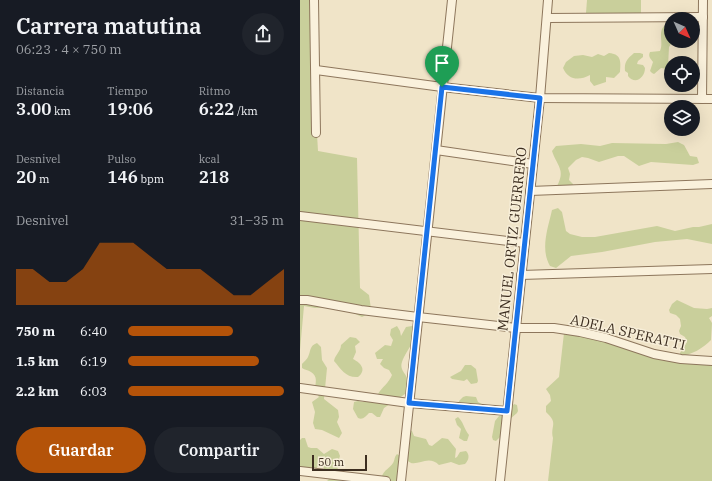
<!DOCTYPE html>
<html lang="es">
<meta charset="utf-8">
<style>
:root{--surface:#171b24;--page:#20242c;--text:#f1f3f6;--muted:#9ea1a6;--accent:#b45309}
body{margin:0;font-family:"IBM Plex Serif",serif;background:var(--page);color:var(--text);height:100vh;display:flex;flex-direction:column;font-size:15px;white-space:nowrap}
*{box-sizing:border-box;margin:0}
p{font-size:13px;color:var(--muted)}
.icon{flex:none;width:22px;height:22px;fill:none;stroke:currentColor;stroke-width:2;stroke-linecap:round;stroke-linejoin:round}
.map{position:relative;flex:1;overflow:hidden}
.side{display:flex;flex-direction:column;background:var(--surface);width:300px}
.side>*{flex:none}
.needle{width:26px;rotate:135deg}
.fabs{position:absolute;left:364px;top:12px;display:grid;gap:8px}
.fabs a{display:grid;place-items:center;width:36px;height:36px;border-radius:50%;background:var(--surface);box-shadow:0 4px 16px #0002;font-size:20px}
.scale{position:absolute;left:12px;bottom:10px;width:55px;box-sizing:border-box;padding-left:4px;border:2px solid #3d2e20;border-top:0;font-size:11px;line-height:14px;white-space:nowrap;color:#3d2e20;-webkit-text-stroke:3px #f7eed8;paint-order:stroke}
.pin{position:absolute;display:grid;place-items:center;width:34px;height:34px;color:#fff;margin:-41px -17px;border-radius:50% 50% 50% 0;rotate:-45deg;box-shadow:0 0 4px #0007}
.pin .icon{rotate:45deg}
.round{display:grid;place-items:center;flex:none;width:42px;height:42px;border-radius:21px;background:var(--page)}
.head{display:flex;align-items:center;justify-content:space-between;height:68px;padding:0 16px}
h1{font-size:22px;font-weight:600;line-height:30px}
.metrics{display:grid;grid-template-columns:repeat(3,1fr);gap:6px;height:68px;padding:4px 16px}
.metrics div{display:grid;align-content:center}
.metrics b{font-size:17px;font-weight:600}
.metrics small{font-size:11px;font-weight:400}
.metrics p{font-size:11px}
.chart{height:112px;padding:8px 16px}
.chart p{display:flex;justify-content:space-between}
.chart svg{width:100%;height:72px;margin-top:4px;fill:var(--accent);opacity:.7}
.action{display:flex;gap:8px;margin-top:auto;padding:8px 16px}
.action a{flex:1;height:46px;border-radius:24px;background:var(--accent);color:#fff;font-size:16px;font-weight:600;line-height:46px;text-align:center}
.action a+a{background:var(--page);color:var(--text)}
ul{padding:0 16px;list-style:none;font-size:13px}
li{display:grid;grid-template-columns:64px 48px 1fr;align-items:center;height:30px}
li i{height:10px;border-radius:5px;background:var(--accent)}
main{display:flex;flex:1;min-height:0}
.map>svg:first-child{display:block}
.green{fill:#c9cf9b}
.lines{fill:none;stroke-linecap:round;stroke-linejoin:round}
.minor-casing{stroke:#8d765c;stroke-width:10}
.minor{stroke:#faf1dc;stroke-width:8}
.route-casing{stroke:#fff;stroke-width:8}
.route{stroke:#1a73e8;stroke-width:5}
.labels{text-anchor:middle;stroke-width:3;stroke-linejoin:round;paint-order:stroke}
.street-label{font-size:14px;fill:#3d2e20;stroke:#f7eed8}
</style>
<main>
<section class="side">
<div class="head"><div><h1>Carrera matutina</h1><p>06:23 · 4 × 750 m</p></div><a class="round"><svg class="icon" aria-label="share" viewBox="0 0 24 24"><path d="M12 15V3M7 8l5-5 5 5M5 13v7h14v-7"/></svg></a></div>
<div class="metrics">
<div><p>Distancia</p><b>3.00<small> km</small></b></div>
<div><p>Tiempo</p><b>19:06</b></div>
<div><p>Ritmo</p><b>6:22<small> /km</small></b></div>
</div>
<div class="metrics">
<div><p>Desnivel</p><b>20<small> m</small></b></div>
<div><p>Pulso</p><b>146<small> bpm</small></b></div>
<div><p>kcal</p><b>218</b></div>
</div>
<div class="chart"><p><span>Desnivel</span>31–35 m</p>
<svg viewBox="0 0 160 44" preserveAspectRatio="none"><path d="M0 44V22L10 22L20 30L30 30L40 22L50 6L60 6L70 6L80 14L90 22L100 22L110 22L120 30L130 38L140 38L150 30L160 22V44z"/></svg>
</div>
<ul>
<li><b>750 m</b>6:40<i style="width:67%"></i></li>
<li><b>1.5 km</b>6:19<i style="width:84%"></i></li>
<li><b>2.2 km</b>6:03<i style="width:100%"></i></li>
</ul>
<div class="action"><a>Guardar</a><a>Compartir</a></div>
</section>
<div class="map">
<svg width="412" height="481" viewBox="0 0 412 481">
<rect width="100%" height="100%" fill="#f0e4c8"/>
<g class="green">
<path d="M0,0H9L18,151L57,158L60,288L69,295L71,309L68,314L62,317L51,312L39,310L33,307L15,308L4,306L0,350Z"/>
<path d="M287,0H341V14L286,13Z"/>
<path d="M371,22V41H373L369,47L368,66L367,69L361,68L354,74L352,73L350,71L353,62C350,58 348,56 350,52L360,51C365,41 354,28 371,22Z"/>
<path d="M309,53C321,54 321,61 320,72L314,78L306,77V82L294,86L290,81V75C279,81 268,80 263,68L266,62L274,56L283,55L292,57L298,54L304,56Z"/>
<path d="M334,53H340L343,54V57L338,61L337,64L343,65L345,68C345,78 335,85 328,76V73L325,71C324,62 327,59 334,53Z"/>
<path d="M378,142L384,145L390,156L397,157L399,163L393,165L351,162L339,166L324,156H318L299,162L288,158L282,157L276,160L268,168L270,174L269,180L273,184L272,190C262,194 252,196 242,193L245,187L257,186C266,170 257,166 252,151L256,146L281,144L300,146L312,143L366,144Z"/>
<path d="M258,208L262,212L266,231L270,234L282,237H295L357,226L375,231L393,227H399L412,224V244L387,239L355,242L302,252L271,256L256,268L250,266C240,249 248,228 252,210Z"/>
<path d="M377,300L394,308L407,309L412,308V316L409,318L412,323L411,340C403,348 392,355 380,356V353L387,342L385,337L380,334L379,331L381,326L380,319L376,315L370,313L369,310L372,304Z"/>
<path d="M97,326L100,331L101,336L106,327L112,326C120,339 106,349 102,362C99,371 108,374 108,382C108,386 106,391 105,394L84,408L80,417H77L72,413H69C65,417 63,420 58,418L53,409L54,402L58,401L63,402L68,399L73,403L81,400L78,394C82,387 89,383 92,375L89,370L84,368L80,364L83,359H77L75,353L85,345L91,346L93,340L90,335L91,329Z"/>
<path d="M264,333C298,337 327,350 360,360L367,361L372,358L380,363L412,365V481H248L253,438C250,425 259,424 246,412V406L251,401L250,395L246,389L259,377Z"/>
<path d="M50,337L56,338L60,342L55,346L56,352L53,359C61,363 67,370 58,377C46,378 41,369 34,361C35,355 41,351 41,345Z"/>
<path d="M17,343L21,347L22,360L27,368L24,399L38,410L39,417L37,422L42,433L39,438L22,430L15,429L13,423L15,412L12,402L19,397L14,390C16,384 18,376 11,372C8,370 5,370 2,368V364C4,362 7,359 8,357C11,351 9,346 17,343Z"/>
<path d="M165,365H171L176,369L178,381L177,383L171,384L167,379L164,381L152,379L150,377L161,371Z"/>
<path d="M166,396L176,397L178,402L184,405L183,408L159,404V401L163,397Z"/>
<path d="M214,404L217,405L218,411L217,413L210,419L200,437L196,441L193,440L192,437L195,421L199,416L205,415Z"/>
<path d="M158,417C163,421 164,429 169,435L167,441H164L159,438L161,429L157,425L155,419Z"/>
<path d="M109,430L112,431L114,436L126,439L129,445L132,446L142,438L148,439L156,449L155,458L157,457L160,452L166,451C170,455 169,460 165,464L159,465L151,462L139,465C127,453 115,470 107,460Z"/>
<path d="M2,438H5L8,447L11,448H17L24,454L32,449L38,451L40,456L37,465L39,474L33,478L43,481H27L30,478L24,470L23,464L21,462L17,467L16,477H13L7,475L0,476V440Z"/>
<path d="M97,454L100,456V459L99,481H89L82,476C84,470 90,468 93,463C95,460 94,457 97,454Z"/>
</g>
<g class="lines">
<g class="minor-casing">
<g id="minor">
<path d="M14,0L16,133"/>
<path d="M247,18L403,17"/>
<path d="M16,70L142,87L240,98L412,99"/>
<path d="M402,99L403,0"/>
<path d="M136,150L233,164"/>
<path d="M230,191L412,184"/>
<path d="M0,216L225,243"/>
<path d="M221,275L412,269"/>
<path d="M0,300H7L61,310L118,317L216,328H254L280,332L306,338L354,354L381,359L412,361"/>
<path d="M0,388L109,403L207,411"/>
<path d="M0,471L86,481"/>
<path d="M101,481L152,0"/>
<path d="M200,481L240,98L248,0"/>
</g>
</g>
<use href="#minor" class="minor"/>
</g>
<g class="lines">
<g class="route-casing">
<path id="route" d="M142,87L240,98L207,411L109,403Z"/>
</g>
<use href="#route" class="route"/>
</g>
<g class="labels">
<g class="street-label">
<text transform="translate(212 239) rotate(-84)" y="5">MANUEL ORTIZ GUERRERO</text>
<text transform="translate(328 332) rotate(13)" y="5">ADELA SPERATTI</text>
</g>
</g>
</svg>
<div class="fabs">
<a><svg class="needle" viewBox="-14 -14 28 28"><path d="M0-13l5 13h-10z" fill="#e53935"/><path d="M0 13l5-13h-10z" fill="#9ea1a6"/></svg></a>
<a><svg class="icon" aria-label="locate" viewBox="0 0 24 24"><circle cx="12" cy="12" r="6"/><path d="M12 2v4M12 18v4M2 12h4M18 12h4"/></svg></a>
<a><svg class="icon" aria-label="layers" viewBox="0 0 24 24"><path d="M12 4l9 5-9 5-9-5zM3 14l9 5 9-5"/></svg></a>
</div>
<div class="scale">50 m</div>
<div class="pin" style="left:142px;top:87px;background:#1e9e55"><svg class="icon" aria-label="arrive" viewBox="0 0 24 24"><path d="M6 21V4h12l-3 4 3 4H6"/></svg></div>
</div>
</main>
